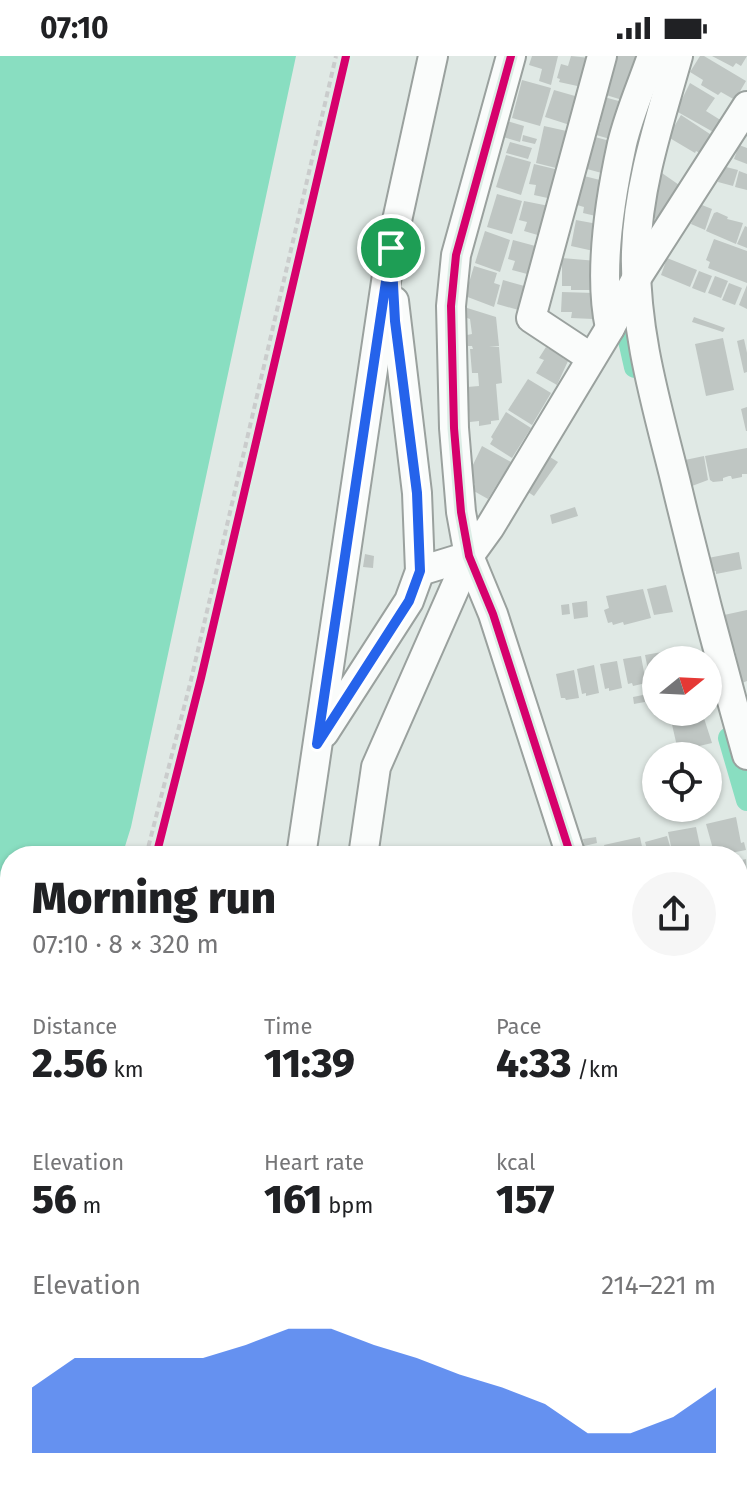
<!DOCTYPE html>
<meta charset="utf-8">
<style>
:root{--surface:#fff;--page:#f6f6f6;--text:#202124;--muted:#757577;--accent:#2563eb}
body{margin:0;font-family:"Fira Sans",sans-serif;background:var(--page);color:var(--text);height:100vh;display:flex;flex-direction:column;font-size:30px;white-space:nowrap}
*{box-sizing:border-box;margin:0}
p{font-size:26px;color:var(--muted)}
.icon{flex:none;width:44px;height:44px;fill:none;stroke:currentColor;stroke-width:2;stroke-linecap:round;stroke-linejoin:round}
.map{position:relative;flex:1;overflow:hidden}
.side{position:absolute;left:0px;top:790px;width:748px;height:650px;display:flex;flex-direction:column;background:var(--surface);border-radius:32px 32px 0 0;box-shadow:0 2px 6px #0004}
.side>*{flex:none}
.needle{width:52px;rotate:72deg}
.buttons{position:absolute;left:642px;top:590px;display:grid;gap:16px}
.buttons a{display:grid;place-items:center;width:80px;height:80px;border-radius:50%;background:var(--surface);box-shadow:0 2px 6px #0004;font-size:40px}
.pin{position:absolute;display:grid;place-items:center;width:68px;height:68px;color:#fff;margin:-34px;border:4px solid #fff;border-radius:50%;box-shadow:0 2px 8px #0007}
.round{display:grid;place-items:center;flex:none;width:84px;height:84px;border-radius:42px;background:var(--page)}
.summary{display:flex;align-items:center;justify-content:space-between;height:136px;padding:0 32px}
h1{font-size:44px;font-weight:800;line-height:60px}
.figures{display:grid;grid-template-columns:repeat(3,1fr);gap:12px;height:136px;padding:8px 32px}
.figures div{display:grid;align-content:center}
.figures b{font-size:40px;font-weight:800}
.figures small{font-size:22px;font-weight:400}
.figures p{font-size:22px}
.chart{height:224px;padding:16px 32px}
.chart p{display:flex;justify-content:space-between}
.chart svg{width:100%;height:144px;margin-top:8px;fill:var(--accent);opacity:.7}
.status{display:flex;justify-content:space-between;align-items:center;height:56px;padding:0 40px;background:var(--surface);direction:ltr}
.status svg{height:22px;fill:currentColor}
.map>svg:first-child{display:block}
.water{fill:#89dec1}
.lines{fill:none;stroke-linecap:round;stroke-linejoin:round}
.canal{stroke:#89dec1;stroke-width:22}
.building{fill:#bfc6c3}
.minor-tunnel{stroke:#c0c8c4;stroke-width:28;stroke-dasharray:28 14;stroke-linecap:butt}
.minor-casing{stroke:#9aa19e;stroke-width:32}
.major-casing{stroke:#8f9f99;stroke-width:38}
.path{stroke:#cacccc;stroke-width:4;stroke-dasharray:6 4;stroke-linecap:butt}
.minor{stroke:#fafcfb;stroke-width:28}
.major{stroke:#dde5e2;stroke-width:34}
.major-bridge-casing{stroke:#8f9f99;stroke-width:38;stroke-linecap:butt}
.major-bridge{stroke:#dde5e2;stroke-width:34}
.cycleway-casing{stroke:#dcede6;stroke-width:13}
.cycleway{stroke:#d6006c;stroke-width:8}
.route-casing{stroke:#fff;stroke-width:16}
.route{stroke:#2563eb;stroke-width:10}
</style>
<div class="status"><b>07:10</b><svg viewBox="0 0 49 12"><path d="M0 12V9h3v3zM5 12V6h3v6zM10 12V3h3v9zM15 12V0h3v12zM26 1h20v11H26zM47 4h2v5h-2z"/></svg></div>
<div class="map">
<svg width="747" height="1439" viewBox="0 0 747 1439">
<rect width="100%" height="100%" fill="#e0e9e5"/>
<path class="water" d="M0,0H296L131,771L122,800H10V1154L0,1186Z"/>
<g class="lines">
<g class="canal">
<path d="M635,311L621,249L619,186L635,89"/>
<path d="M729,682L747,744"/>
</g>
</g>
<g class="building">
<path d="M532,0H558L551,29L539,25L542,13L529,9Z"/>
<path d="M571,0L590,2L582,31L559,26L560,23L557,22L561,8L568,10Z"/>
<path d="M612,0H641L629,46L606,39L608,33L603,32Z"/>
<path d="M700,0H704L746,25L735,44L721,36L718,39L701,29L703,24L690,16Z"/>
<path d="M712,0H747L741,10L736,7L733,11Z"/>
<path d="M522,24L551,32L540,70L512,62Z"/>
<path d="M690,27L715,42L706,55L722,65L715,77L676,55Z"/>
<path d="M554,34L582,42L573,70L545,61Z"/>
<path d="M604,41L626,47L610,83L596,79L601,66L595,64Z"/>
<path d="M681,59L713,80L702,98L696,95L695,97L668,81L673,68L675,69Z"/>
<path d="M507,65L524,70L520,86L503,81Z"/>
<path d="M544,70L571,76L556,112L536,107Z"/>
<path d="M523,79L537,83L535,88L522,85Z"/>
<path d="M595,81L610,85L609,119L587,113Z"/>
<path d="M510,86L532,92L528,103L506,97Z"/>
<path d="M739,89L747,92V108L734,103Z"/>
<path d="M506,99L531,106L521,139L496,131Z"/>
<path d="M534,108L559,114L552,143L534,139L536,129L529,128Z"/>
<path d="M722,110L738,114L733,130L718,126Z"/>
<path d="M659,115L682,131L659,165L647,157Z"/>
<path d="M739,115L747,118V134L735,131Z"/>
<path d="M584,120L608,126L600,161L583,157L584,151L577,149Z"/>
<path d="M497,138L522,145L512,178L487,171Z"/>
<path d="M524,145L549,150L541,180L524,175L527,166L519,164Z"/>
<path d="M702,149L712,153L705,174L691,168L698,150Z"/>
<path d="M717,156L728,161L727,163L743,167L736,188L706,175L714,157Z"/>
<path d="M576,164L603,169L598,196L571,190Z"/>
<path d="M745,170L747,171V192L737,188Z"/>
<path d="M485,175L510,184L500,216L475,207Z"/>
<path d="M714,183L747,195V227L708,212L710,206L706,204Z"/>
<path d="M513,184L539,191L531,219L512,214L515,205L508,203Z"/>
<path d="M562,202L597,205L596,234H571V230H562Z"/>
<path d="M667,202L697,214L690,231L661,219Z"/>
<path d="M474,210L497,217L494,227L500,229L494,251L465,240Z"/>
<path d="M699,215L712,220L705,237L692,232Z"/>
<path d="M715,220L728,225L721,242L708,237Z"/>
<path d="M503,224L528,231L522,255L497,248Z"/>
<path d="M729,227L742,232L735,249L722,244Z"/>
<path d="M747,229V253L739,249Z"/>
<path d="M562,236L594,237L593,263L571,262L572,256H561Z"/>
<path d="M464,251L496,261L499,290L489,291H499L502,327L496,328L499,364L491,365V368L479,370V365L470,366L467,331L479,330L478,317H472L470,293H473L472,290H468L467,279L472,278L470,263L461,260Z"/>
<path d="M694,261L725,272L723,276L692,266Z"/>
<path d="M723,282L734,334L706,340L695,288Z"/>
<path d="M744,283L747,297V316L744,317L737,285Z"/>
<path d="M551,290L566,299L563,302L568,305L557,329L536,317L544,304L539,302L546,291L549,293Z"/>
<path d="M528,323L551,337L532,369L508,354Z"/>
<path d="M747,351V375H746L741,353Z"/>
<path d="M506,356L531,372L512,402L490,388L493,383L491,381Z"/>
<path d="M482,390L511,406L488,443L472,434L475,428L470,424L473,418L470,415Z"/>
<path d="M747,392V418H742V421L732,423L731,420H729L723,422V425L713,426L710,424L705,400Z"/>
<path d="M704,400L708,424L692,430L689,427L685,404Z"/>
<path d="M550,401L558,406L534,440L528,436Z"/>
<path d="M575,451L578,460L552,468L550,459Z"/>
<path d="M739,496L742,513L716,518V515L711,516L708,502Z"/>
<path d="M365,498L374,500L373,512L363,511Z"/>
<path d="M666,529L673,556L654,559L647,533Z"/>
<path d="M643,533L651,562L624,569L623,566L613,569L612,566L608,567L604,554L609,552L606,540Z"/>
<path d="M587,545L588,561L574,563L572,547Z"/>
<path d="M569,548L570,558L562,559L561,549Z"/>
<path d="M747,554V625L742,627L735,594H731L724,559Z"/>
<path d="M686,591L688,604H670L668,594Z"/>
<path d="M662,596L664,604H656V623L650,624L645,599Z"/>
<path d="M641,600L646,627L633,630L632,627L628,628L623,603Z"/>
<path d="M617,605L622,632L609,635V632L605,633L600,608Z"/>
<path d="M594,609L599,637L586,640V637L582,638L577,613Z"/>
<path d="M574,614L579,642L566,644L565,642H561L556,618Z"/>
<path d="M648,638L650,645L634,648L633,641Z"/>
<path d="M665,656H702L712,687L678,695L671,664L667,665Z"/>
<path d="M736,761L741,787L744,786L746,794L715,800L706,768Z"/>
<path d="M696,771L700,790L672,795L668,776Z"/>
<path d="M667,780L672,797L649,800L645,786Z"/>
<path d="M596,781L597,787L584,790L583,783Z"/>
<path d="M640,781L644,800H607L604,789Z"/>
<path d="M746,803L747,833L738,835V805Z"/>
<path d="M738,920L744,945L738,947Z"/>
<path d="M747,970V997L741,999L738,971Z"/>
<path d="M743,1044L747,1070L738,1071V1045Z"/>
<path d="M747,1141V1151L742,1152L740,1142Z"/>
<path d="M747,1172V1200L738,1202V1173Z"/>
<path d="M747,1250V1271L738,1272V1252Z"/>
<path d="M747,1276V1365L739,1366L738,1278Z"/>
<path d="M739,1406H747V1431L741,1432Z"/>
</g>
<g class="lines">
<path class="minor-tunnel" d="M469,1439L471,1430"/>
<g class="minor-casing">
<g id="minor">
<path d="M511,0L456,199L451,250L454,372L461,456L469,500L493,558L571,800"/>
<path d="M678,0C660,64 638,128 636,196C634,274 656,347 675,423C697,515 721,607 747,699"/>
<path d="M394,245L417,437L420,515"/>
<path d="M610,272C598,217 610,143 622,88C629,58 642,29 652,0"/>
<path d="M590,301L531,262L602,0"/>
<path d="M324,677L409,545L420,515L469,500L490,471L610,272L636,223L747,50"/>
<path d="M301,800L391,192L433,0"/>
<path d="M363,800L376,711L469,500"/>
<path d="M206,1430L226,1439"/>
<path d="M725,1430L726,1439"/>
<path d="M37,1439L42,1430"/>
<path d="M117,1439L125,1430"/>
<path d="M167,1439L172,1430"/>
</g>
</g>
<g class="major-casing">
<g id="major">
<path d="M0,1196L10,1201"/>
<path d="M412,1430L438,1439"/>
<path d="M500,1430L531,1439"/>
</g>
</g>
<path class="path" d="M146,800L191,624L336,0"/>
<use href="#minor" class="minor"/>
<use href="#major" class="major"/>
<g class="major-bridge-casing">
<path id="major-bridge" d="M0,1237L10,1242"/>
</g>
<use href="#major-bridge" class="major-bridge"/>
<g class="cycleway-casing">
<g id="cycleway">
<path d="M511,0L456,199L451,250L454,372L461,456L469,500L493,558L571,800"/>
<path d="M156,800L201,622L346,0"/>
</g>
</g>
<use href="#cycleway" class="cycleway"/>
</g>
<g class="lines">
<g class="route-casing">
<path id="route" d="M391,192L395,265L417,437L420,515L409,545L317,688Z"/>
</g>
<use href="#route" class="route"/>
</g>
</svg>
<div class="buttons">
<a><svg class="needle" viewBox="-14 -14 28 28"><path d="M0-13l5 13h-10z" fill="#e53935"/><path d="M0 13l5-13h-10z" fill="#757577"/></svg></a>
<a><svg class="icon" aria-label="locate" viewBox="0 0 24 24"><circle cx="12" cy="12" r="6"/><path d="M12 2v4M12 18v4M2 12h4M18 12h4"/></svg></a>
</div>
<div class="pin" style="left:391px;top:192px;background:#1e9e55"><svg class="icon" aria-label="arrive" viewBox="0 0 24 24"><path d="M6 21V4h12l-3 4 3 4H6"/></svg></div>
<section class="side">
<div class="summary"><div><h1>Morning run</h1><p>07:10 · 8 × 320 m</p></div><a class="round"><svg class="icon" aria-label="share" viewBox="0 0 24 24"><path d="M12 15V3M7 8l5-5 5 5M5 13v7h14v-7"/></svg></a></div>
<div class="figures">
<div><p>Distance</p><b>2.56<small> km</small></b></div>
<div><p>Time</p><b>11:39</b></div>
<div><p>Pace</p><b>4:33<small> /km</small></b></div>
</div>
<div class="figures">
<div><p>Elevation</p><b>56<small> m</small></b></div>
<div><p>Heart rate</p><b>161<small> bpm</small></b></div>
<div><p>kcal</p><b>157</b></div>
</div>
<div class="chart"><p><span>Elevation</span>214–221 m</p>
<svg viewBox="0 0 160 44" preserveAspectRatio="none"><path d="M0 44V24L10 15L20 15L30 15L40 15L50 11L60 6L70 6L80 11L90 15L100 20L110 24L120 29L130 38L140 38L150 33L160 24V44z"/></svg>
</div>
</section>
</div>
